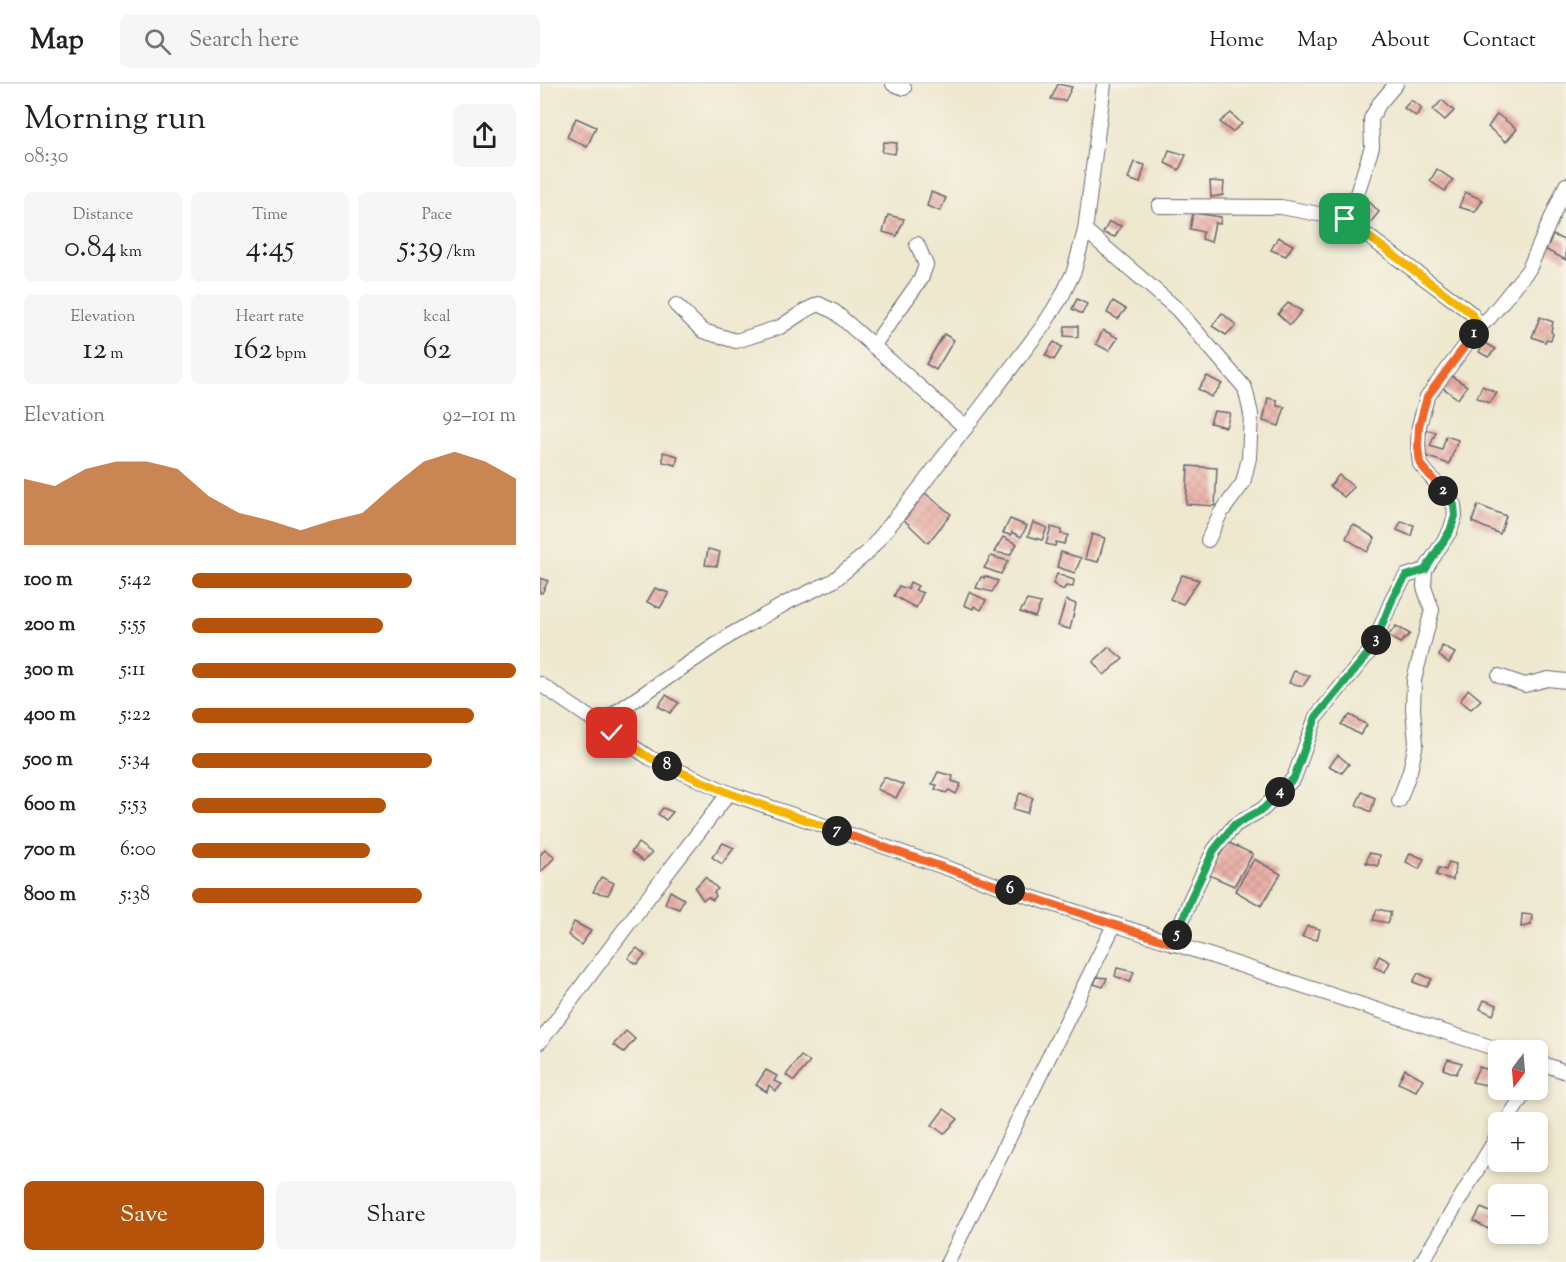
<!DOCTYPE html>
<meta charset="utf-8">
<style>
:root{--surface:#fff;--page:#f6f6f6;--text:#202124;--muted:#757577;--line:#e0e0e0;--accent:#b45309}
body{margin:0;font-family:"Sorts Mill Goudy",serif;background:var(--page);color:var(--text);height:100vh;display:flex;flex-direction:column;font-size:22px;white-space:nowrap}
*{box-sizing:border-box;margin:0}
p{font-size:20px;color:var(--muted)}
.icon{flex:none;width:33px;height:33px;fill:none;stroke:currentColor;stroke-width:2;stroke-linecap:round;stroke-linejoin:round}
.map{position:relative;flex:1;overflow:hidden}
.details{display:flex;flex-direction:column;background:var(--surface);width:540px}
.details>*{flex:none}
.needle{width:39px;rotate:196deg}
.fabs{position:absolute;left:948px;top:956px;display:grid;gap:12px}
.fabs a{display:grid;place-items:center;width:60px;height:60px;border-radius:9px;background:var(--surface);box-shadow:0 3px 9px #0003;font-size:30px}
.pin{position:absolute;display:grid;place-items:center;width:51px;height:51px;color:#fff;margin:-26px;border-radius:12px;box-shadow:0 3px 9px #0006}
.km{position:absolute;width:30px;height:30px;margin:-15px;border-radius:50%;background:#222;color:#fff;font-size:16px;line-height:30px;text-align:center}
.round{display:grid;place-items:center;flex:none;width:63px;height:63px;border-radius:9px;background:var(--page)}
.overview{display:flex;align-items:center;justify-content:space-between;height:102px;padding:0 24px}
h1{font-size:33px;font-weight:600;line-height:45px}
.metrics{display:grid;grid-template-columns:repeat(3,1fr);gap:9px;height:102px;padding:6px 24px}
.metrics div{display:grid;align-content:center;border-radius:9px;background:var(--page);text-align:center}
.metrics b{font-size:30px;font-weight:600}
.metrics small{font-size:16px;font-weight:400}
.metrics p{font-size:16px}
.chart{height:168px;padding:12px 24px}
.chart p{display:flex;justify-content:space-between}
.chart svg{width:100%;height:108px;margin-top:6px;fill:var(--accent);opacity:.7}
.primary-button{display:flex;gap:12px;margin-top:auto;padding:12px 24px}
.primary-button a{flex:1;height:69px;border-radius:9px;background:var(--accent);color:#fff;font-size:24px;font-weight:600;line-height:69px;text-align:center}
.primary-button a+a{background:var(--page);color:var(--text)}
ul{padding:0 24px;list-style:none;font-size:20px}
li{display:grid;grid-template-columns:96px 72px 1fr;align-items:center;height:45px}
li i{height:15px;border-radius:8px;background:var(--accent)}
header{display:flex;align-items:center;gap:36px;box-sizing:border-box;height:84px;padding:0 30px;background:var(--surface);border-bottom:2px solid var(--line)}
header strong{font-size:28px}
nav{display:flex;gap:33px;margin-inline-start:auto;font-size:21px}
.search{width:420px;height:54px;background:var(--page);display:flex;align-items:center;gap:15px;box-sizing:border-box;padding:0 21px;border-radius:9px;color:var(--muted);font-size:22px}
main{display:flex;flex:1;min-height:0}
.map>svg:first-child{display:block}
.building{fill:url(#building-cross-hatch)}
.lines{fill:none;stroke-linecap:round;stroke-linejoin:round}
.minor-casing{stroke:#69676f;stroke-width:16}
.minor{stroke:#fff;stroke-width:14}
.split-1-casing{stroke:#fff;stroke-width:12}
.split-2-casing{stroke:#fff;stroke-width:12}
.split-3-casing{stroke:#fff;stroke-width:12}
.split-4-casing{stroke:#fff;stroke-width:12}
.split-5-casing{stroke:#fff;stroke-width:12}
.split-6-casing{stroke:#fff;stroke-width:12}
.split-7-casing{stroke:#fff;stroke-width:12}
.split-8-casing{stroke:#fff;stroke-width:12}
.split-9-casing{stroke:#fff;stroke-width:12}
.split-1{stroke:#f5b400;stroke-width:8}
.split-2{stroke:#f0652b;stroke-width:8}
.split-3{stroke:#22a559;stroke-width:8}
.split-4{stroke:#22a559;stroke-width:8}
.split-5{stroke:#22a559;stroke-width:8}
.split-6{stroke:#f0652b;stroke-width:8}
.split-7{stroke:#f0652b;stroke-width:8}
.split-8{stroke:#f5b400;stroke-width:8}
.split-9{stroke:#f5b400;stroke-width:8}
</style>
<header>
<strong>Map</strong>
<div class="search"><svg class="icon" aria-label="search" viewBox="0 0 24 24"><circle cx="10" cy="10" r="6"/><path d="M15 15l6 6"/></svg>Search here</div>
<nav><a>Home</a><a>Map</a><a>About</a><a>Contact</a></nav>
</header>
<main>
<section class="details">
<div class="overview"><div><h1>Morning run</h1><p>08:30</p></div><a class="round"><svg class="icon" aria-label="share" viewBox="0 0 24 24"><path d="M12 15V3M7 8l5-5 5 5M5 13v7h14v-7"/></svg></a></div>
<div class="metrics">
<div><p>Distance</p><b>0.84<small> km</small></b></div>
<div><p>Time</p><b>4:45</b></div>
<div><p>Pace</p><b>5:39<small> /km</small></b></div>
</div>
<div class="metrics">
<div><p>Elevation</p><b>12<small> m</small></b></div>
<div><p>Heart rate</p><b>162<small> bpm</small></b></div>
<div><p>kcal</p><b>62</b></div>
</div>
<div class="chart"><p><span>Elevation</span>92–101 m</p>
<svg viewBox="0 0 160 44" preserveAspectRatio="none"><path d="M0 44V17L10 20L20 13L30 10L40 10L50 13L60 24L70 31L80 34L90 38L100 34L110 31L120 20L130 10L140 6L150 10L160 17V44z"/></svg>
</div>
<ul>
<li><b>100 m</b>5:42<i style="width:68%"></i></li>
<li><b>200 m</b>5:55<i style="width:59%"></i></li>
<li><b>300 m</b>5:11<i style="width:100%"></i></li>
<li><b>400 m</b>5:22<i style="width:87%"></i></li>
<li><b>500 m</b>5:34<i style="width:74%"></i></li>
<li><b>600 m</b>5:53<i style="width:60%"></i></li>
<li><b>700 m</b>6:00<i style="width:55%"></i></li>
<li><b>800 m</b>5:38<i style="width:71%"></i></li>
</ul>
<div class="primary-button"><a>Save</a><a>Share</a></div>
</section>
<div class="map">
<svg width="1026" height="1178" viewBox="0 0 1026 1178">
<defs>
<pattern id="building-cross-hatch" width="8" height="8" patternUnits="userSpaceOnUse" patternTransform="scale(1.5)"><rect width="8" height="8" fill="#eab0a8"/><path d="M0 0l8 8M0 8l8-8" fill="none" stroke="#c89792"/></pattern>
</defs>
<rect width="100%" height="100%" fill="#f7f3e8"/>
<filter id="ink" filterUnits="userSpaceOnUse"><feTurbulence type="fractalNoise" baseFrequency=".0167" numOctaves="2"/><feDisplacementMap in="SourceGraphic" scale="12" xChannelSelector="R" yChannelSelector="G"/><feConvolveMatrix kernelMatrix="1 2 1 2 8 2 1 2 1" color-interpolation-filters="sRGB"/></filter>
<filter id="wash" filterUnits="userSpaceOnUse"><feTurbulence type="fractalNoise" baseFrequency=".008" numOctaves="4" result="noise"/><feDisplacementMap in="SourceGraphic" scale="24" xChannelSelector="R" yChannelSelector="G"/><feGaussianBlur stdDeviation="1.35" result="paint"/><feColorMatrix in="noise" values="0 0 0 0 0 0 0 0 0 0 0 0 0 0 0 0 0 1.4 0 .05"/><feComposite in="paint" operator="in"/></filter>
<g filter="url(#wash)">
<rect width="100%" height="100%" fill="#eee8cf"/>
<g id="blocks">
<g class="building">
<path d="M518,0L532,3L525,17L511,15Z"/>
<path d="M871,16L882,24L876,32L864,24Z"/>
<path d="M902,16L914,27L905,36L893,26Z"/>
<path d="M691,29L702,40L692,48L680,38Z"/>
<path d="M957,30L977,45L966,58L948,43Z"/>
<path d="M36,34L56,43L47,63L27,53Z"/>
<path d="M344,58L357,59L355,70L342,68Z"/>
<path d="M629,66L646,71L639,86L625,79Z"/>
<path d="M594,78L605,81L600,99L588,95Z"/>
<path d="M897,85L913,96L905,107L890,97Z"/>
<path d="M670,97L684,98L683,111L671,113Z"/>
<path d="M391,108L406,114L400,127L387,122Z"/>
<path d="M925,108L943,116L935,128L919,123Z"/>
<path d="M828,116L839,128L830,139L817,128Z"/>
<path d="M653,129L681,133L680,140L675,139L671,158L662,155L663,148L650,145Z"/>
<path d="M348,131L364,135L357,152L343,148Z"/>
<path d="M569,138L581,142L575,153L563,149Z"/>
<path d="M1013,151L1026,157V176L1006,166Z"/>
<path d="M738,153L753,161L746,172L731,166Z"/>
<path d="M537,215L547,220L542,230L532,225Z"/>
<path d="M573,217L586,225L578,235L567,229Z"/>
<path d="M748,219L762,227L750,241L738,230Z"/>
<path d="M682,229L696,241L686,251L672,242Z"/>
<path d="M1000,233L1013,238L1011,247L1013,250L1011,256L1007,255L1005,258L992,253Z"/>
<path d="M525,242H538V253L524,252Z"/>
<path d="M563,246L578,254L569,267L556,260Z"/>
<path d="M404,250L414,256L396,286L386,280Z"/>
<path d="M514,258L522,263L514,276L505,271Z"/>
<path d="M944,258L956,265L948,273L939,268Z"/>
<path d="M910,291L927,302L918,315L902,303Z"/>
<path d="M667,292L682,300L671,313L658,305Z"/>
<path d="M942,302L957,309L950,319L937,314Z"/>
<path d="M728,314L737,316V322L745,323L739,342L723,337Z"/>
<path d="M674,327L690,329L686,343L670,339Z"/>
<path d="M887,346L896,348L890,362L902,366L906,352L918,356L909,380L879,370Z"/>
<path d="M123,368L138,372L136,381L123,378Z"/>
<path d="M648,382L677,384L675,422L646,420Z"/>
<path d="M799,391L814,403L804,413L790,402Z"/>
<path d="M385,409L411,430L388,459L364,436Z"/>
<path d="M938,421L966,432L960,450L932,438Z"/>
<path d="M470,435L487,442L481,453L472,448L471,451L463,449Z"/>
<path d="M493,438L507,444L502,456L488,452Z"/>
<path d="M861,438L874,441L871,452L857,446Z"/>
<path d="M813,440L835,454L827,468L806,454Z"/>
<path d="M511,443L521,446V450L528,451L524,460L516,458L515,462L506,460Z"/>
<path d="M552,450L565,454L558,478L545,475Z"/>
<path d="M463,453L477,460L470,471L454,468Z"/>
<path d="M168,465L180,468L177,482L165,481Z"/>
<path d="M521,468L541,474L535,489L517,483Z"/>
<path d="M451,472L468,477L461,490L444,484Z"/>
<path d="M517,490L534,496L533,503L526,502L523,506L513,500Z"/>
<path d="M642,491L659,496L643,520L630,515Z"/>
<path d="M444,492L458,497L452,508L436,504L441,493L444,494Z"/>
<path d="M0,494L8,497L2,509H0Z"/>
<path d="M370,498L378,502L375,506L383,509L376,524L354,512L359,502L368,505Z"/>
<path d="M115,504L129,509L120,524L107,518Z"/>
<path d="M429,508L446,516L441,526L434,522L433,525L424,521Z"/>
<path d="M487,516L501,519L495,533L480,528Z"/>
<path d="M526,516L536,520L530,545L518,542Z"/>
<path d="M856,542L870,550L860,559L848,552Z"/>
<path d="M902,562L915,569L909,579L899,572Z"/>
<path d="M569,563L583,575L564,591L553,578Z"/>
<path d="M754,587L770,592L763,602L749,599Z"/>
<path d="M928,605L941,616L931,625L920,617Z"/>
<path d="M126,611L139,619L130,629L118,622Z"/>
<path d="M810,631L827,641L820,651L801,640Z"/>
<path d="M798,671L809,680L802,689L789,682Z"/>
<path d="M398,688L413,692L412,697L421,700L416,710L409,706L406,709L395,705L397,701L392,700Z"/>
<path d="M344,693L364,701L356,714L337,705Z"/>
<path d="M822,708L835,714L831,728L816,721Z"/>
<path d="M480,709L493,714L487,729L473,725Z"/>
<path d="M123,724L133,728L126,736L118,730Z"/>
<path d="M687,758L713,770L694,802L669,791Z"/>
<path d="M98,759L112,769L103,777L91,768Z"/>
<path d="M183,759L194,764L182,780L172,773Z"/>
<path d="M5,765L15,773L0,789V771Z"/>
<path d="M829,769L840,771L838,782L826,779Z"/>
<path d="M870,769L884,775L879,785L866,778Z"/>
<path d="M714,775L741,790L721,822L695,807Z"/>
<path d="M909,778L916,780L913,796L896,791L899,784L906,786Z"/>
<path d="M61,793L74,799L68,811L53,808Z"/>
<path d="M165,793L178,805L174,808L176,812L173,816L168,813L163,816L155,804Z"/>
<path d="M130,807L144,815L139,825L125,820Z"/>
<path d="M837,825L851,828L848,839L833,836Z"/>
<path d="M982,830L992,831L991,841L981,843Z"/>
<path d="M34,838L51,847L41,861L28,851Z"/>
<path d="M767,842L780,845L777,856L762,853Z"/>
<path d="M97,864L105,871L97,880L88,874Z"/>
<path d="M839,872L850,878L845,888L834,883Z"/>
<path d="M577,884L594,888L590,898L575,892Z"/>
<path d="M878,889L892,895L887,903L873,898Z"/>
<path d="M557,893L567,894L563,903L554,900Z"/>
<path d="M944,916L957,921L953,931L940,925Z"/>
<path d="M86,947L95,955L84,968L73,961Z"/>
<path d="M261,972L270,978L254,997L246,991Z"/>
<path d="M908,975L922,979L916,990L903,985Z"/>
<path d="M939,983L952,987L946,1001L932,998Z"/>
<path d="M865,985L883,995L876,1007L858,999Z"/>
<path d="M226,986L237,992L234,997L242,1000L236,1007L229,1001L227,1008L216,1001Z"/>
<path d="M404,1025L418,1035L404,1050L392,1041Z"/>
<path d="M941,1124L955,1130L948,1145L934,1137Z"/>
</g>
</g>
</g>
<g filter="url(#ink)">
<use href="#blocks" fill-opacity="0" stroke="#69676f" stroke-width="1.5"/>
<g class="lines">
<g class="minor-casing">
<g id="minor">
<path d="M353,0L364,4"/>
<path d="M619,122L741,123L805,135L931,229L940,242L950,233L989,185L1026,101"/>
<path d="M805,135L816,113L832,63L831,35L839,20L856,0"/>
<path d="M545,146L637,225L705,304L711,330L709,374L703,399L680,430L668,456"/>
<path d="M136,221L163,247L196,257L240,243L266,226L279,220L295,228L426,344"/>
<path d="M333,262L381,195L386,181L377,160"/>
<path d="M959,592L985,601L1008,595L1026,597"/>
<path d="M0,600L59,640L192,550L250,517L293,497L327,469L376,409L503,242L522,212L534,187L545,146L564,0"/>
<path d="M59,640L110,674L189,709L494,814L960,966"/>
<path d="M859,717L870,687L876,659L873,625L874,596L892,526L884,503L885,486L910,447L915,432L914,421L880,380L878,362L879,342L887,313L940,242"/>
<path d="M633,860L651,814L674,766L695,741L723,725L754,694L776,633L831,566L854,511L866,492L885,486"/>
<path d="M0,958L107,815L189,709"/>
<path d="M998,978L1026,988"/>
<path d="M966,1038L987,1005"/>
<path d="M408,1178L574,841"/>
<path d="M882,1178L958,1051"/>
</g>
</g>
<use href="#minor" class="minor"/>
</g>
</g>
<g class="lines" filter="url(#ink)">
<g class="split-1-casing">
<path id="split-1" d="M805,135L931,229L940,242L934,250"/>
</g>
<g class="split-2-casing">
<path id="split-2" d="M903,407L880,380L878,362L879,342L887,313L934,250"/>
</g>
<g class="split-3-casing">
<path id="split-3" d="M836,556L854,511L866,492L885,486L910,447L915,432L914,421L903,407"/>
</g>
<g class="split-4-casing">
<path id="split-4" d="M740,708L754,694L776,633L831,566L836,556"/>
</g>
<g class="split-5-casing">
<path id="split-5" d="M637,851L651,814L674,766L694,741L723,725L740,708"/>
</g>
<g class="split-6-casing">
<path id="split-6" d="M470,806L633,860L637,851"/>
</g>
<g class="split-7-casing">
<path id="split-7" d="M297,747L470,806"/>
</g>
<g class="split-8-casing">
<path id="split-8" d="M127,682L189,709L297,747"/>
</g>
<g class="split-9-casing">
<path id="split-9" d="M72,649L110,674L127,682"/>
</g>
<use href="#split-1" class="split-1"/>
<use href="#split-2" class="split-2"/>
<use href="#split-3" class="split-3"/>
<use href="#split-4" class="split-4"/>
<use href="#split-5" class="split-5"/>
<use href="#split-6" class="split-6"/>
<use href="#split-7" class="split-7"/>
<use href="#split-8" class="split-8"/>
<use href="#split-9" class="split-9"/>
</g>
</svg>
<div class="fabs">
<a><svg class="needle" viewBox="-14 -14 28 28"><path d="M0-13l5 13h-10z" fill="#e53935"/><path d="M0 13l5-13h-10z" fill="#757577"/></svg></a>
<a>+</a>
<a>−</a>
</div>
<div class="pin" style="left:805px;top:135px;background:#1e9e55"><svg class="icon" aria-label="arrive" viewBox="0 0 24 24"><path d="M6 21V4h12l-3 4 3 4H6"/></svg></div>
<div class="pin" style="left:72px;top:649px;background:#d93025"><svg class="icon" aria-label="check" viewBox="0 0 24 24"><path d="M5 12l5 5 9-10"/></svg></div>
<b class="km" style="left:934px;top:250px">1</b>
<b class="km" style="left:903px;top:407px">2</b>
<b class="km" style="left:836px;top:556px">3</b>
<b class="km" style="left:740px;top:708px">4</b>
<b class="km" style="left:637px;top:851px">5</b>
<b class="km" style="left:470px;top:806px">6</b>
<b class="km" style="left:297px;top:747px">7</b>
<b class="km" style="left:127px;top:682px">8</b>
</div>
</main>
